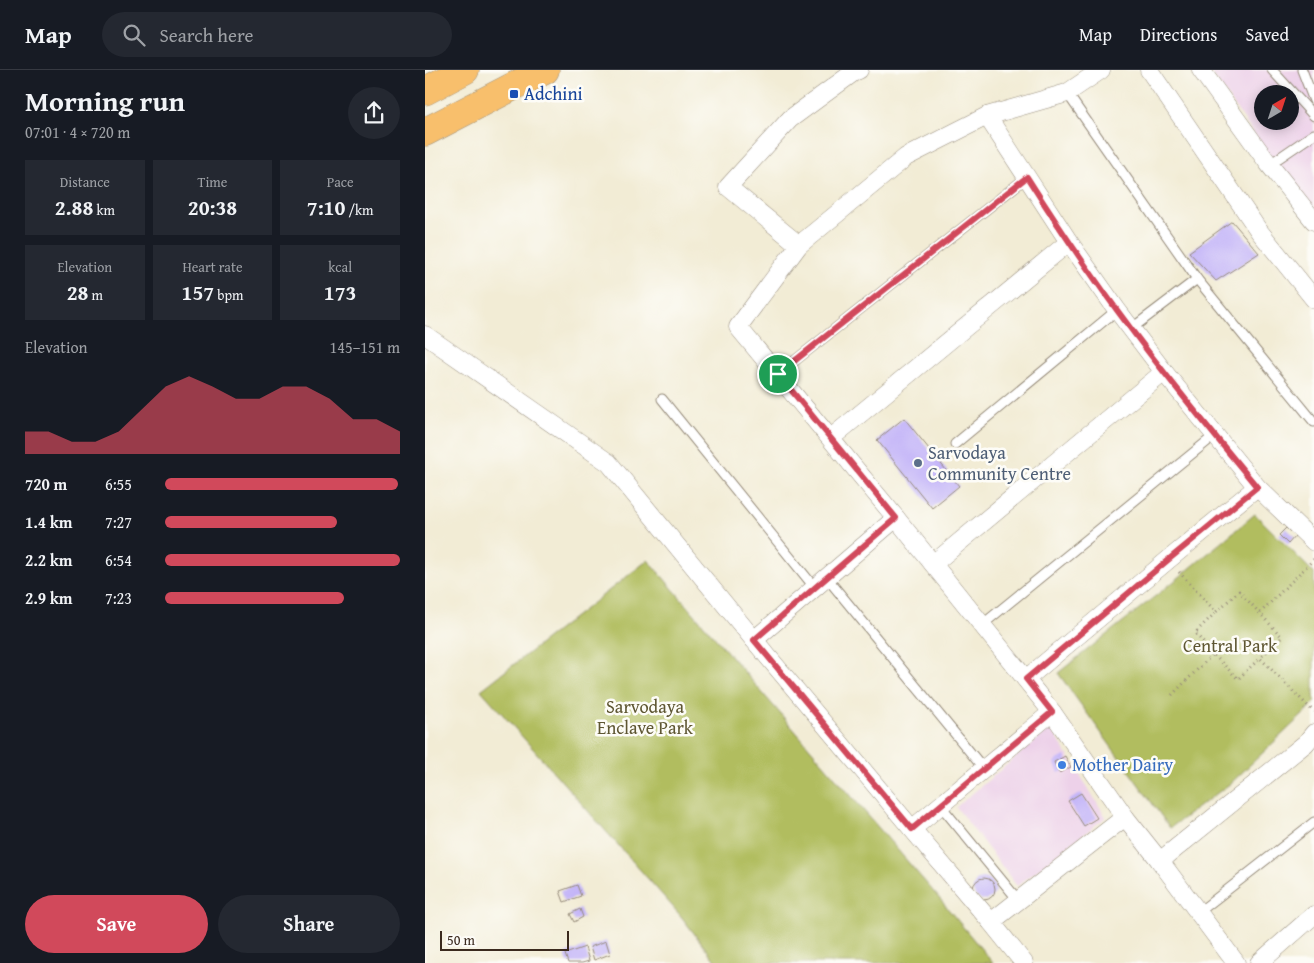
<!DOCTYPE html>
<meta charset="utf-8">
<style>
:root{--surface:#171b24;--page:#242831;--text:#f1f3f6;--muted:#9ea1a6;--line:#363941;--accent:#d1495b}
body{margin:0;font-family:"Gentium Book Plus",serif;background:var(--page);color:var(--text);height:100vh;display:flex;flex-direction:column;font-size:19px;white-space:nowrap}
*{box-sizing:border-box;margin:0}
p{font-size:16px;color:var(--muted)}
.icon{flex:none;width:28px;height:28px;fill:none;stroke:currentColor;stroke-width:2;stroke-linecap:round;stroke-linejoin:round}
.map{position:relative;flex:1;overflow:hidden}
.panel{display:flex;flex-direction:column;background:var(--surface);width:425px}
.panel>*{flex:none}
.needle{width:32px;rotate:39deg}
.controls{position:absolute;left:829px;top:15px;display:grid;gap:10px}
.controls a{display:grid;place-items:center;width:45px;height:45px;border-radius:50%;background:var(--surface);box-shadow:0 2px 12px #0003;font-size:25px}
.scale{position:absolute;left:15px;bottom:12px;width:129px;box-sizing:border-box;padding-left:5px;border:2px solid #3b2a1e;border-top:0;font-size:14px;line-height:18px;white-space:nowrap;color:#3b2a1e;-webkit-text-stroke:4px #fdfcf7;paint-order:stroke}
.pin{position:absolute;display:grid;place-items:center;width:42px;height:42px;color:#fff;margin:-21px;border:2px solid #fff;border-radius:50%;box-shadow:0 1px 5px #0007}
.round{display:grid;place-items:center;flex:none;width:52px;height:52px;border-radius:26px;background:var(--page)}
.overview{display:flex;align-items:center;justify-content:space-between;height:85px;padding:0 25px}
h1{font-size:28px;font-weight:700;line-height:38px}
.metrics{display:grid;grid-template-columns:repeat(3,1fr);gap:8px;height:85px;padding:5px 25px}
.metrics div{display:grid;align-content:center;border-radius:0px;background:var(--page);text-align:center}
.metrics b{font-size:21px;font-weight:700}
.metrics small{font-size:14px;font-weight:400}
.metrics p{font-size:14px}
.chart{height:140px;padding:10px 25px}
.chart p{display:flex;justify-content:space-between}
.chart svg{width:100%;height:90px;margin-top:5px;fill:var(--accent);opacity:.7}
.primary-button{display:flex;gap:10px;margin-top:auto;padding:10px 25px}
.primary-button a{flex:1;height:58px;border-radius:30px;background:var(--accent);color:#fff;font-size:20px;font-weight:700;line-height:58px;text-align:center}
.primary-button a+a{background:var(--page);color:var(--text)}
ul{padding:0 25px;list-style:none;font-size:16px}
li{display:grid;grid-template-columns:80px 60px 1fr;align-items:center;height:38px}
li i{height:12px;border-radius:6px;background:var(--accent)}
header{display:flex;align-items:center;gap:30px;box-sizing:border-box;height:70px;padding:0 25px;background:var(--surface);border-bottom:1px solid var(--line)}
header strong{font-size:24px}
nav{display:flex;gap:28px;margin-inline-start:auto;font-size:18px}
.search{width:350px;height:45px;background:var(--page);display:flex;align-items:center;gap:12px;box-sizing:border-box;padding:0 18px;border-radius:28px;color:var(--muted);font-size:19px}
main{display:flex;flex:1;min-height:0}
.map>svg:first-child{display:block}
.built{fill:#edd1e9;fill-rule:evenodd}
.green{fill:#b1bd5f;stroke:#76743e}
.building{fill:#c3b4f8}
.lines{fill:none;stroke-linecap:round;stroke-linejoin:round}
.service-casing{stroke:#968b7a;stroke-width:11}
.minor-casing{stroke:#968b7a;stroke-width:19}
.trunk-casing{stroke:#968b7a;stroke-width:29}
.path{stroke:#968b7a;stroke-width:3;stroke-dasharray:1 4;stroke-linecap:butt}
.service{stroke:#fff;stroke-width:9}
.minor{stroke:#fff;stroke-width:18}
.trunk{stroke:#f8bf6c;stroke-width:28}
.route-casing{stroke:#fff;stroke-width:10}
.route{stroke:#d1495b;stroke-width:6}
.transit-dot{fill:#1a4fb4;stroke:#fdfcf7;stroke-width:2}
.service-dot{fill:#5c6f8a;stroke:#fdfcf7;stroke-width:2}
.shop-dot{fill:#3f7fe0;stroke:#fdfcf7;stroke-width:2}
.labels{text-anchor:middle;stroke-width:5;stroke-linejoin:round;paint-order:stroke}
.transit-label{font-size:18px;fill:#164399;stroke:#fdfcf7;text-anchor:start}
.service-label{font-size:18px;fill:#4e5e75;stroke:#fdfcf7;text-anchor:start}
.park-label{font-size:18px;fill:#5e5632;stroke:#fdfcf7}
.shop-label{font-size:18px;fill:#366cbe;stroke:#fdfcf7;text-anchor:start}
</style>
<header>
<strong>Map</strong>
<div class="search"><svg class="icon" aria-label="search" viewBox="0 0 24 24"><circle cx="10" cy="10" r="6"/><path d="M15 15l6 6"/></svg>Search here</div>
<nav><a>Map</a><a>Directions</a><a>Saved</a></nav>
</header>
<main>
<section class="panel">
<div class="overview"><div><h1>Morning run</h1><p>07:01 · 4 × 720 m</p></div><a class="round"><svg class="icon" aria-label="share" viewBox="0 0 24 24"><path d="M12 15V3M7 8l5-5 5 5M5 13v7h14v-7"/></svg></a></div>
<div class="metrics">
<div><p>Distance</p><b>2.88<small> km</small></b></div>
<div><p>Time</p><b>20:38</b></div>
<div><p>Pace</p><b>7:10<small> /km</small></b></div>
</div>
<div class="metrics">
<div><p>Elevation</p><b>28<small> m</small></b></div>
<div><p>Heart rate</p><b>157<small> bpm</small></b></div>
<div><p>kcal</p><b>173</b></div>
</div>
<div class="chart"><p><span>Elevation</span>145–151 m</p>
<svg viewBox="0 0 160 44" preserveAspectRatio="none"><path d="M0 44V33L10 33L20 38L30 38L40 33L50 22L60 11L70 6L80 11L90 17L100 17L110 11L120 11L130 17L140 27L150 27L160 33V44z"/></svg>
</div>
<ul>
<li><b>720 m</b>6:55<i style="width:99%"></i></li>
<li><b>1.4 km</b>7:27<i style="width:73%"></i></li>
<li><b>2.2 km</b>6:54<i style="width:100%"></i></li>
<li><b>2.9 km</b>7:23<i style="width:76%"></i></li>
</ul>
<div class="primary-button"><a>Save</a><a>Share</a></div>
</section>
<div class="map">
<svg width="889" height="893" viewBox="0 0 889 893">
<rect width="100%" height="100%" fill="#fdfcf7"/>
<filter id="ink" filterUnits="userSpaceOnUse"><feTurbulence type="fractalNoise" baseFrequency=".02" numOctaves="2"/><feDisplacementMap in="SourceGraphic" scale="10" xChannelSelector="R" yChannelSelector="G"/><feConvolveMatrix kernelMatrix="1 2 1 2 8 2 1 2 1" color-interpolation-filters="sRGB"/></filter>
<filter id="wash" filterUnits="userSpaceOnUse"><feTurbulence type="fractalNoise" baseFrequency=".0096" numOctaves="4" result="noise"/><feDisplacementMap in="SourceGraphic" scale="20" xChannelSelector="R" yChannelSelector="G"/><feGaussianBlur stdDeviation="1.12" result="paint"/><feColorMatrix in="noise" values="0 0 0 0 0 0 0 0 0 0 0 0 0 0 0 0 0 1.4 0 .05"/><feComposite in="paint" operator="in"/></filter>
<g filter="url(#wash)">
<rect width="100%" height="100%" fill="#f2ecd5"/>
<g class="built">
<path d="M784,0H889V149ZM838,24H865V51H838Z"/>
<path d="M626,658L681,747L592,816L531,737Z"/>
</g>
<g class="green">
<path d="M830,444L889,503V633L885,638L806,713L745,758L633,603L757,505Z"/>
<path d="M223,490L514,828L568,893H292L255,845L56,620Z"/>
</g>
<g id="blocks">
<g class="building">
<path d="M807,151L834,183L791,211L764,182Z"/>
<path d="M479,348L534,416L507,438L452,370Z"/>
<path d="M861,458L870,466L863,474L854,465Z"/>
<path d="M640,686L646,697L634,703L629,692Z"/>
<path d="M656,723L672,748L659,756L643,731Z"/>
<circle cx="559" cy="819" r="11"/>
<path d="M152,815L156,826L139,832L135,821Z"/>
<path d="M155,839L158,847L149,852L145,844Z"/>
<path d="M181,871L185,884L169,890L165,877Z"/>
<path d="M160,877L164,891L157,893H143L140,884Z"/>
</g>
</g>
</g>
<g filter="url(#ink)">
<use href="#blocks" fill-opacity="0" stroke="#968b7a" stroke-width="1"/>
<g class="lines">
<g class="service-casing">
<g id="service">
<path d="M847,0L889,46"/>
<path d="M877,0L889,31"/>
<path d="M642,23L772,209L889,352"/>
<path d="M843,93L848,92L889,64"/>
<path d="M706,259L772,209"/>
<path d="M353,304L602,107"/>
<path d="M237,329L390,518"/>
<path d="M530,374L692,240"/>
<path d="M402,508L559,699"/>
<path d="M557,555L790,365"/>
<path d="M516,736L593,830"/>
<path d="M774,842L889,752"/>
</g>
</g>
<g class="minor-casing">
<g id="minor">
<path d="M676,0L642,23L562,46L481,87L374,175L313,257L471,448L627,642L700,747L735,791L811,893"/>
<path d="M724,0L834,161L889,229"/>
<path d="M776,0L843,93L889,151"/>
<path d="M562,46L644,172L692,240L739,302L832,417L889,472"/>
<path d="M374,175L303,117L365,49L429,2L434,0"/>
<path d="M0,265L184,393L329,570L487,759L566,852L599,893"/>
<path d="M406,368L644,172"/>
<path d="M508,494L739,302"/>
<path d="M329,570L471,448"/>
<path d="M601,609L743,490L832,417"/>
<path d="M487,759L627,642"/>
<path d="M735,791L881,673L889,663"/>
<path d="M566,852L700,747"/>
<path d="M834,893L889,845"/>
</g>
</g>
<g class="trunk-casing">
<g id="trunk">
<path d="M0,21L40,0"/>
<path d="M0,62L120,0"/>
</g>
</g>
<g class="path">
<path d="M754,502L791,542L814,521L857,567L835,588"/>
<path d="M835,543L889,489"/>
<path d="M788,584L770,563L791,542"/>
<path d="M747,625L788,584L813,609L835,588L889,642"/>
</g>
<use href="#service" class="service"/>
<use href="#minor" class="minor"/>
<use href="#trunk" class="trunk"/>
</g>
</g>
<g class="lines" filter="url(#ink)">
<g class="route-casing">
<path id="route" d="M602,107C635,159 669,210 706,259C746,313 789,365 832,417L743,490L601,609L627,642L487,759L329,570L471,448L353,304Z"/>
</g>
<use href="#route" class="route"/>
</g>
<rect class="transit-dot" x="84" y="19" width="10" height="10" rx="2.5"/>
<circle class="service-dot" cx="493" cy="393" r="5"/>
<circle class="shop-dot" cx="637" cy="695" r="5"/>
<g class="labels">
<g class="transit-label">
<text x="99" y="30">Adchini</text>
</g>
<g class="service-label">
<text x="503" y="389">Sarvodaya<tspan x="503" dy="21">Community Centre</tspan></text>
</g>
<g class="park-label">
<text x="805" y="582">Central Park</text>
<text x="220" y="643">Sarvodaya<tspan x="220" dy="21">Enclave Park</tspan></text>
</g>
<g class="shop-label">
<text x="647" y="701">Mother Dairy</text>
</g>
</g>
</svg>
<div class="controls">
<a><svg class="needle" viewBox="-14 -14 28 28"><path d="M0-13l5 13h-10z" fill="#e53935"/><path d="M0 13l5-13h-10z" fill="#9ea1a6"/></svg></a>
</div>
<div class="scale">50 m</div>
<div class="pin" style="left:353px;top:304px;background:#1e9e55"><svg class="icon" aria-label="arrive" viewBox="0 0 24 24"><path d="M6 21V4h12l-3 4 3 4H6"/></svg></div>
</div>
</main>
